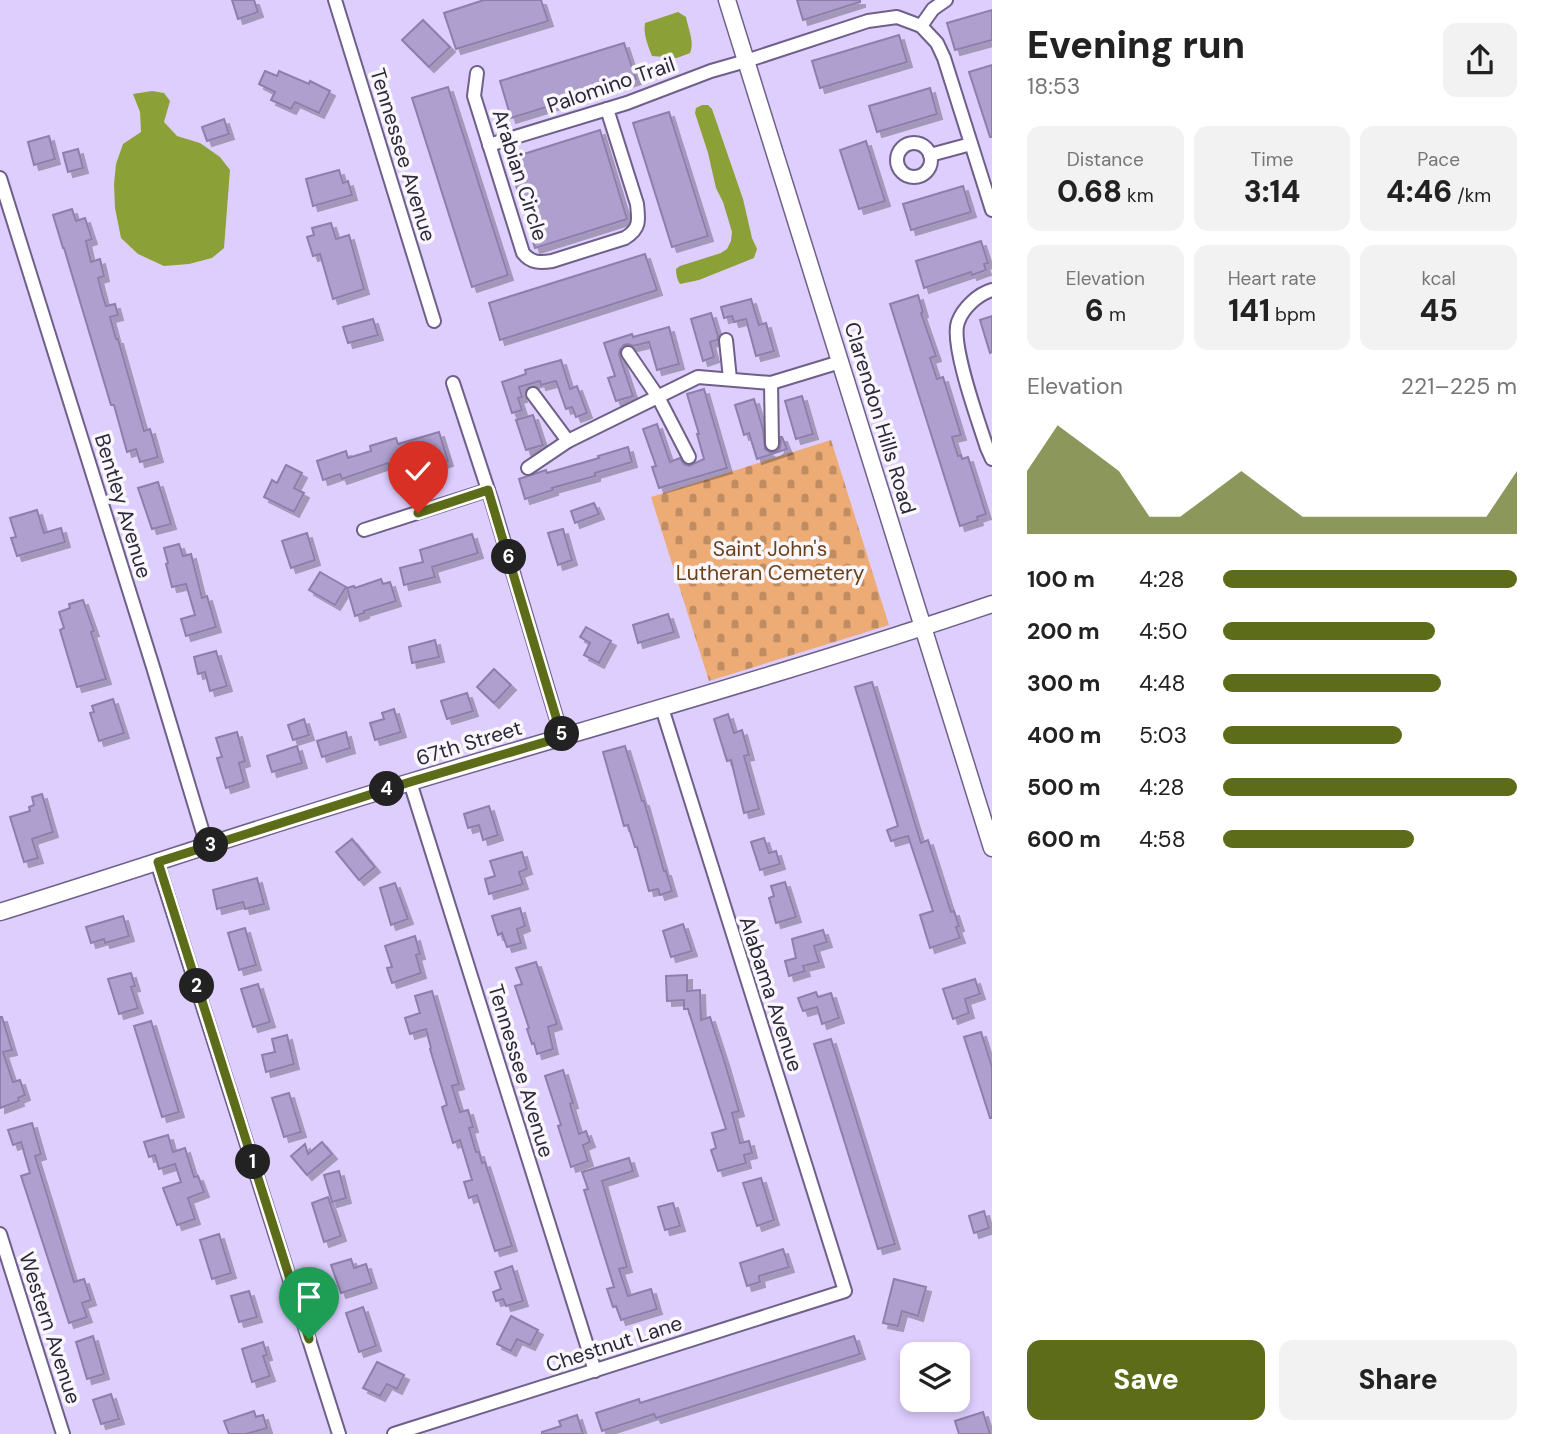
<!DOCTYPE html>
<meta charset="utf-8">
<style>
:root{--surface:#fff;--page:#f2f2f2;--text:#222;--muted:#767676;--accent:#5c6c18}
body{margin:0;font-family:"DM Sans",sans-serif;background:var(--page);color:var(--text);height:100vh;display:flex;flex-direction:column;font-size:26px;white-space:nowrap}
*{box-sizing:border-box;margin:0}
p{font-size:23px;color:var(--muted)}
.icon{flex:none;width:38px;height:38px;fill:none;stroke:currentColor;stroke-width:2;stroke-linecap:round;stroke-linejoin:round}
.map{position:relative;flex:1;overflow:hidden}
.details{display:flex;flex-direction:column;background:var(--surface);width:560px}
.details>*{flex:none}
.controls{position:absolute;left:900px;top:1342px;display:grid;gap:14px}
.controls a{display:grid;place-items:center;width:70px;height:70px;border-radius:14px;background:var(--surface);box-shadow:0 4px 10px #0003;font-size:35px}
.pin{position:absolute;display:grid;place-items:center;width:60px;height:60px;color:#fff;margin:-72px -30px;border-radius:50% 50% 50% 0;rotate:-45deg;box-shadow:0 0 7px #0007}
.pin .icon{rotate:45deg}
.km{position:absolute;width:35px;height:35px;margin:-18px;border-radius:50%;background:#222;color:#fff;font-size:19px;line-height:35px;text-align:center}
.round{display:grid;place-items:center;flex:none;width:74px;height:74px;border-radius:14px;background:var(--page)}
.summary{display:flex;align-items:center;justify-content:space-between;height:119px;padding:0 35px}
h1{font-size:38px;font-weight:800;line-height:52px}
.metrics{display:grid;grid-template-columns:repeat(3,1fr);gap:10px;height:119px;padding:7px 35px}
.metrics div{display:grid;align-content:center;border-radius:14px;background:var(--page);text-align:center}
.metrics b{font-size:30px;font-weight:800}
.metrics small{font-size:19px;font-weight:400}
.metrics p{font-size:19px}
.chart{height:196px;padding:14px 35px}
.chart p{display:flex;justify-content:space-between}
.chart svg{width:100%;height:126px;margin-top:7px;fill:var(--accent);opacity:.7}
.primary-button{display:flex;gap:14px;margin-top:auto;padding:14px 35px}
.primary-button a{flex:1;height:80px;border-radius:14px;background:var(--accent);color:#fff;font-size:28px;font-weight:800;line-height:80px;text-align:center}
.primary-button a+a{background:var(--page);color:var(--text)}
ul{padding:0 35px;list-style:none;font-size:23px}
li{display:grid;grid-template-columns:112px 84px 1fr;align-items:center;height:52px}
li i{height:18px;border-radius:9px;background:var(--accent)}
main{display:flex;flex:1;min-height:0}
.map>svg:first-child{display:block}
.cemetery{fill:url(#cemetery-stones)}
.water{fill:#8ba137}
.building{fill:#af9fce;stroke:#8e7eab;stroke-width:2;filter:url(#shadow)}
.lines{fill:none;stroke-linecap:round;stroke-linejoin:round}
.minor-casing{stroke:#6f608a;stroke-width:16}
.tertiary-casing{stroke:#6f608a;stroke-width:19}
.minor{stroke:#fff;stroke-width:12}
.tertiary{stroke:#fff;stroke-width:16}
.route-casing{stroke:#fff;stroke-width:14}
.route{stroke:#5c6c18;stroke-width:9}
.labels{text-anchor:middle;stroke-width:7;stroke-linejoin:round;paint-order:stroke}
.street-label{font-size:21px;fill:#2d2739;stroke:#f9f7fc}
.park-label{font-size:21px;fill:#6b411a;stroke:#f9f7fc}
</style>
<main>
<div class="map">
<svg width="992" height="1434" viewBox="0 0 992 1434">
<defs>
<pattern id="cemetery-stones" width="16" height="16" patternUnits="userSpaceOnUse" patternTransform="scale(1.75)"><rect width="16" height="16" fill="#edac76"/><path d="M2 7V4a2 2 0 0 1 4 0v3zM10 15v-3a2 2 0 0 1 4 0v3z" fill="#c08c62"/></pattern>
<filter id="shadow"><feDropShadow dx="5" dy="5" stdDeviation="0" flood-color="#0004"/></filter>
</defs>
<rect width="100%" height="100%" fill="#decefe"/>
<path class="cemetery" d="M831,440L889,625L709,681L651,497Z"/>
<g class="water">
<path d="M678,12L686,17C688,28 695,43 690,53L677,58L652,56C648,46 643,34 645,23Z"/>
<path d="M152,91L164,93L170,101L164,122L177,136L200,143L220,157L230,170L224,248L212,258L189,264L164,266L138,254L121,238L115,208L114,184L116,164L123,144L141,132L140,112L133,94Z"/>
<path d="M702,105H708L712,109L743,199L752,238L757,249L754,258L699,280L680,284C677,280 676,274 676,269L680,266L721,253L727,249L731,241L732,232L723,202L716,188L708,153L695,113L696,108Z"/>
</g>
<g class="building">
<path d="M232,0H254L258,12L238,19Z"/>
<path d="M484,0H541L548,21L456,49L444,13Z"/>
<path d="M797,0H860V2L803,20Z"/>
<path d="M992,10V40L955,50L947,23Z"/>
<path d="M423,20L450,47L429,67L402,40Z"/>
<path d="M899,35L907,62L820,88L812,61Z"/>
<path d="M624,43L636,79L511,118L500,81Z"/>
<path d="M992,65V137H990L969,72Z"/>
<path d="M265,71L277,76L279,71L309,84L310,81L330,91L319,113L295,102L291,109L271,100L275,92L259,84Z"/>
<path d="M448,87L508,275L472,287L412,98Z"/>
<path d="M930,88L937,114L877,132L869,106Z"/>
<path d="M669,112L708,236L672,247L633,123Z"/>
<path d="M224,119L229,134L207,141L202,127Z"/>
<path d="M600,130L627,219L535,248L508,159Z"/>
<path d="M49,136L55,159L34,165L28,142Z"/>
<path d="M866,141L885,201L859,209L840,150Z"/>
<path d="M78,149L83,168L68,172L63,153Z"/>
<path d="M339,170L343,183L348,181L352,195L313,206L306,179Z"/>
<path d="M963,186L971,212L911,230L903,204Z"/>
<path d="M72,209L76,221L85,218L92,239L86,241L91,262L100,259L104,276L98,278L103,297L106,306L115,304L118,315L110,317L116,339H118L144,431L150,429L158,457L140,462L136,449L127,452L114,405H111L64,248H63L53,215Z"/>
<path d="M331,223L336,239L349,235L364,289L333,299L320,254L313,256L307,237L314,235L312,228Z"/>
<path d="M981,241L988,263L984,264L986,270L972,275L971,272L924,288L916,261Z"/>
<path d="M645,254L657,290L500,340L489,303Z"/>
<path d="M918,295L923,312L921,313L936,356L930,358L937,379L943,377L961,435L952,437L958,456L961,455L962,459L968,457L986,514L977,517L978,520L960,526L890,304Z"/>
<path d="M751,299L759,325L766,323L774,351L756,356L746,319L734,322L732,316L724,318L721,307Z"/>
<path d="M711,313L718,336L717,340L710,342L714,357L703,361L691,319Z"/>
<path d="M992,316V352L990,353L980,320Z"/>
<path d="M373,319L378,335L348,343L343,327Z"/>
<path d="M669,327L679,364L657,370L649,342L633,346L628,344L624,345L620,350L619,354L633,396L616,401L608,378L615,376L604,343L632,334L633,337Z"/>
<path d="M561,360L570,389L577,386L587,413L576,417L572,407L566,409L556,381L541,385L540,381L519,387L522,397L518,398L522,410L512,413L502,382L526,374L525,370Z"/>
<path d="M704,389L727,468L659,488L652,467L656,466L643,429L657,424L670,462L680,458L684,464L689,466L704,459L697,434H699L687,394Z"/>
<path d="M802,396L813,434L796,439L785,401Z"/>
<path d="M754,399L763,429L765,449L771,453L777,451L780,448L781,437H782L787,449L757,459L749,433L744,435L735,405Z"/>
<path d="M533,415L543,445L526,450L516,420Z"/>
<path d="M439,432L448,461L434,466L431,456L390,470L388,463L342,479L340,474L323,480L317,461L346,451L348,458L371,451L370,446L396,438L398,444Z"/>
<path d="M628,447L632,462L595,473V476L552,488L553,490L525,499L519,479L546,470L547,473L599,458L598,456Z"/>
<path d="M286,465L302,473L294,488L304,493L294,512L264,497L272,480L277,483Z"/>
<path d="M158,482L171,524L152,529L138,488Z"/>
<path d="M594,503L599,514L575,523L571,511Z"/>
<path d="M37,510L44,533L61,528L65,542L17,556L11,538L16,537L10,518Z"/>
<path d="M563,529L572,560L558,565L548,533Z"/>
<path d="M307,533L315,560L291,568L282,541Z"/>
<path d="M472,534L478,553L432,567L435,577L404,585L400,568L423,562L420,550Z"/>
<path d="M179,544L183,556L191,554L202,598L207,596L216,627L186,636L181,619L195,615L186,584L172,587L166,564L168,563L164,548Z"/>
<path d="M320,572L346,587L335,605L309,590Z"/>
<path d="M381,579L383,584L390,582L396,601L364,611V613L355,616L347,588L354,586L355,588Z"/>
<path d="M83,600L94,631L91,632L106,679L77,687L60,630L64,628L59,612L70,608L69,604Z"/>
<path d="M668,614L674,632L638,643L633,625Z"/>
<path d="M586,627L611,641L599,663L584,655L590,643L580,637Z"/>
<path d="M435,640L439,657L412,663L409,647Z"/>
<path d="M216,651L227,686L210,691L205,672L198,674L194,657Z"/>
<path d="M494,669L511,685L494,703L477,687Z"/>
<path d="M872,682L921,843L928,840L951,912L954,911L959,926L956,927L960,938L930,948L920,915L933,911L908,836L891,841L887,830L898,826L855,687Z"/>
<path d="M467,693L473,711L447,719L441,701Z"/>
<path d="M113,699L124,733L99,741L90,713L94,712L92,706Z"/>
<path d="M394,709L401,732L375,740L370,723L384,719L382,713Z"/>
<path d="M728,714L734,733L742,730L749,755L744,756L759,809L744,813L731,760L727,761L714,719Z"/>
<path d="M304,719L309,735L293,740L288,725Z"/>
<path d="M237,732L245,761L239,763L244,782L226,788L217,758L222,757L216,738Z"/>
<path d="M346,732L350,748L322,757L317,741Z"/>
<path d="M297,746L302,763L272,772L267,756Z"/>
<path d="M625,746L642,801H644L664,871H666L672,891L660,895L658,889L649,891L637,847H635L628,825L624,826L603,752Z"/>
<path d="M42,794L53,832L32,839L38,858L24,862L10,817L30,811L29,807L34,805L32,797Z"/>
<path d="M489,806L498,835L483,840L479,825L468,828L464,814Z"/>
<path d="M764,838L769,853L776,851L780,864L760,870L751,842Z"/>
<path d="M352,839L375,867L359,880L336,852Z"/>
<path d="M522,852L527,869L519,872L523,884L489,894L485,879L495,876L490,861Z"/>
<path d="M257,878L264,904L245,909L243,902L217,909L213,890Z"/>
<path d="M785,882L796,917L776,923L769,898L774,896L771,886Z"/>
<path d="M395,883L408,919L391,925L380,888Z"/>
<path d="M520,908L525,926L517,929L521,943L507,947L502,933L498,935L492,916Z"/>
<path d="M123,916L129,936L105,943L104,939L91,943L86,927Z"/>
<path d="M683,924L692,951L671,957L663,931Z"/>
<path d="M245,928L256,965L239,970L228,933Z"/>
<path d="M823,930L827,942L814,946L819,962L803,966L805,971L789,976L785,961L796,958L792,939Z"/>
<path d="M415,936L420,954L416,955L421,973L392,983L387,968L392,967L385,946Z"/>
<path d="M536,962L557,1024L548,1027L553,1049L537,1054L534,1043L532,1044L527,1029L529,1028L515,986L522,984L516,968Z"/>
<path d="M131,973L135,986L131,987L138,1008L119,1014L108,979Z"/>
<path d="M687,975V991L700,990L701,1020L710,1017L724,1060L739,1111L732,1113L740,1143L749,1141L752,1153L744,1155L746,1163L718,1171L711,1150L716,1148L712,1133L726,1129L688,1009H684V1000L667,1001L666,976Z"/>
<path d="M975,979L980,994L965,999L969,1013L953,1019L943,989Z"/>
<path d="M258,984L270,1022L253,1027L241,989Z"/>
<path d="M432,991L459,1084L452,1086L460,1112L468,1110L473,1127L469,1128L476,1152H479L482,1163L485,1162L512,1246L495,1251L477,1195L469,1198L464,1182L472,1180L460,1140L453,1143L442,1107L447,1105L430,1049L431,1048L426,1029L410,1034L405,1018L420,1013L415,996Z"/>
<path d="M816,992L818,997L831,993L839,1018L822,1024L817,1007L803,1011L798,998Z"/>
<path d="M0,1017H2L12,1050L3,1052L13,1082L20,1080L25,1095L18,1098L19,1101L0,1108Z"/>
<path d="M151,1021L179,1112L162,1117L134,1026Z"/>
<path d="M981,1032L992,1067V1118H990L964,1037Z"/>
<path d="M287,1035L294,1064L266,1072L262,1055L275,1052L272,1039Z"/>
<path d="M831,1039L895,1244L878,1249L814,1044Z"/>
<path d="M563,1070L573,1103L570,1104L579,1134L586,1131L590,1142L583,1145L588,1161L571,1167L558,1126L561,1125L545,1076Z"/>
<path d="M289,1093L301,1132L284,1137L272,1098Z"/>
<path d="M32,1123L41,1154L35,1156L74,1282L84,1279L91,1300L82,1303L87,1317L69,1323L21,1176L30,1173L21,1142L13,1145L8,1130Z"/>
<path d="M168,1135L173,1152L185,1148L194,1177L198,1176L204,1192L188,1198L195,1219L177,1225L163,1188L181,1182L175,1164L159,1169L155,1155L149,1157L144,1142Z"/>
<path d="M322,1142L332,1154L307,1175L291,1156L305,1144L308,1154Z"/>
<path d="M629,1158L633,1171L602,1181L627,1267L619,1269L628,1296L651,1289L657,1309L621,1320L616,1306L613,1307L607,1289L614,1287L584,1190L588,1189L582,1172Z"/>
<path d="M339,1171L346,1198L332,1202L324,1175Z"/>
<path d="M761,1178L774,1220L757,1226L743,1183Z"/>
<path d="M328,1197L341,1236L324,1242L312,1203Z"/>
<path d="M673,1203L680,1226L665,1230L658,1207Z"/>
<path d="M984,1211L989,1228L974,1233L969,1216Z"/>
<path d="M219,1234L231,1273L212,1279L200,1240Z"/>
<path d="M783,1249L789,1267L759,1276L760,1282L747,1286L740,1263Z"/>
<path d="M351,1259L354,1268L366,1264L372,1283L341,1293L331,1265Z"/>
<path d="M512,1266L523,1301L506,1306L503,1299L496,1301L493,1292L501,1289L495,1272Z"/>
<path d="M894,1279L926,1287L918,1316L902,1311L898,1326L883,1323Z"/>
<path d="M249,1291L257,1317L239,1322L231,1296Z"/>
<path d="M363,1307L376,1346L359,1352L346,1313Z"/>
<path d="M511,1316L538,1330L530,1345L517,1339L511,1351L497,1344Z"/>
<path d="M93,1336L104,1374L87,1379L76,1342Z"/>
<path d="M854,1336L860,1354L656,1418L654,1414L602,1431L596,1413L639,1399L640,1403Z"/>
<path d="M263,1342L267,1355L263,1356L270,1376L252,1382L242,1349Z"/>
<path d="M377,1362L404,1375L397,1389L387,1384L380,1396L363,1388Z"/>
<path d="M111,1394L119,1419L101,1424L93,1400Z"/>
<path d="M254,1411L256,1417L263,1415L267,1428L246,1434H229L224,1421Z"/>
<path d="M983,1412L990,1434H959L955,1421Z"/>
<path d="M577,1415L583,1434H542V1432L561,1426L559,1421Z"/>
</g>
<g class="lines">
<g class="minor-casing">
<g id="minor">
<path d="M335,0L434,321"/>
<path d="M921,26L933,9L946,0"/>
<path d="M477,73L474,96L523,253C531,263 540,263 552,261L625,238C640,229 639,221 637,204L607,109"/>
<circle cx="914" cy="160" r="17"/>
<path d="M489,145L627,103L711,71L746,61L868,21L897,17L921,26L937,43L944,58L992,210"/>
<path d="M930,155L971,144"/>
<path d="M0,178L153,667L207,846"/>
<path d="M992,290C978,294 963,308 958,322C950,344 979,423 987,448L992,459"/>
<path d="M726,340L730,379"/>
<path d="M628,353L658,397L689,457"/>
<path d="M453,383L492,502L562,737"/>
<path d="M771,383L772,444"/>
<path d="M533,394L568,441"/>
<path d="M528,468L568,441L698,377L771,383L840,362"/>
<path d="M364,530L488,490"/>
<path d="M410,782L595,1371"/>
<path d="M157,862L339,1434"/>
<path d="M0,1234L63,1434"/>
<path d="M394,1434L845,1291L662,708"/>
</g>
</g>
<g class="tertiary-casing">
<g id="tertiary">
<path d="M727,0L992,848"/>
<path d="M0,912C138,869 276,822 414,781C607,723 801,669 992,604"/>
</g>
</g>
<use href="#minor" class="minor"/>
<use href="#tertiary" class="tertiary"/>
</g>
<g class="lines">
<g class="route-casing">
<path id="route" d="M309,1339L158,862L410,782L562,737L488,490L418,513"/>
</g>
<use href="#route" class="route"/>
</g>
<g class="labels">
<g class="street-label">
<text transform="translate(611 85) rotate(-19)" y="7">Palomino Trail</text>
<text transform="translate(403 155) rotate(73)" y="7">Tennessee Avenue</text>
<text transform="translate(520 175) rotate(72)" y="7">Arabian Circle</text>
<text transform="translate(880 418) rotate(73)" y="7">Clarendon Hills Road</text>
<text transform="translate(123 506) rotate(73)" y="7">Bentley Avenue</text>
<text transform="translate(469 743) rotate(-17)" y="7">67th Street</text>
<text transform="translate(771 994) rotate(72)" y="7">Alabama Avenue</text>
<text transform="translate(521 1071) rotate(73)" y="7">Tennessee Avenue</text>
<text transform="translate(50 1328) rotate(72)" y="7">Western Avenue</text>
<text transform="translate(614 1344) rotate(-18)" y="7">Chestnut Lane</text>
</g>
<g class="park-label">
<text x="770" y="556">Saint John's<tspan x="770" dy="24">Lutheran Cemetery</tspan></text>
</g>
</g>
</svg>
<div class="controls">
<a><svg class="icon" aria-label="layers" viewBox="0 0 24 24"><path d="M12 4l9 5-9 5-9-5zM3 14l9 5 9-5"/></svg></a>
</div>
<div class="pin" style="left:309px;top:1339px;background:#1e9e55"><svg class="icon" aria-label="arrive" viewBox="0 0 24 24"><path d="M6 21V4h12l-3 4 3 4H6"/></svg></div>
<div class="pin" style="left:418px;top:513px;background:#d93025"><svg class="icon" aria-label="check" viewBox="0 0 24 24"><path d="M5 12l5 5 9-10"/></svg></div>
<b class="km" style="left:253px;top:1162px">1</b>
<b class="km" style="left:197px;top:986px">2</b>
<b class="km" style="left:211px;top:845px">3</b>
<b class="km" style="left:387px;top:789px">4</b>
<b class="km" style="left:562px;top:734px">5</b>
<b class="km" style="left:509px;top:557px">6</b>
</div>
<section class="details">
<div class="summary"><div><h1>Evening run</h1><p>18:53</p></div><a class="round"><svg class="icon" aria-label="share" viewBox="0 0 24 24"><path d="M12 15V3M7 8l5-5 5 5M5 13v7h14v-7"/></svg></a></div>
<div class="metrics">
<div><p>Distance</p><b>0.68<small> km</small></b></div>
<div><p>Time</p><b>3:14</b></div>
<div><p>Pace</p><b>4:46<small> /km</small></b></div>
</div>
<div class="metrics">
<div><p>Elevation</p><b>6<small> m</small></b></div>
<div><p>Heart rate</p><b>141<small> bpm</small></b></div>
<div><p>kcal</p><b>45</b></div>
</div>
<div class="chart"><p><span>Elevation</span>221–225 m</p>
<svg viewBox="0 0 160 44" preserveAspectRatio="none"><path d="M0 44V22L10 6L20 14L30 22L40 38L50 38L60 30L70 22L80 30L90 38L100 38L110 38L120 38L130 38L140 38L150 38L160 22V44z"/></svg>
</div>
<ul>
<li><b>100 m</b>4:28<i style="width:100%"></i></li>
<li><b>200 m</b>4:50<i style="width:72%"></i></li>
<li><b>300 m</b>4:48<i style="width:74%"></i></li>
<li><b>400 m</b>5:03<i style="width:61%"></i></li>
<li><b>500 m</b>4:28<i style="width:100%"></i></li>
<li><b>600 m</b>4:58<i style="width:65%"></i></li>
</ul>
<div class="primary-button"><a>Save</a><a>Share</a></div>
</section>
</main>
